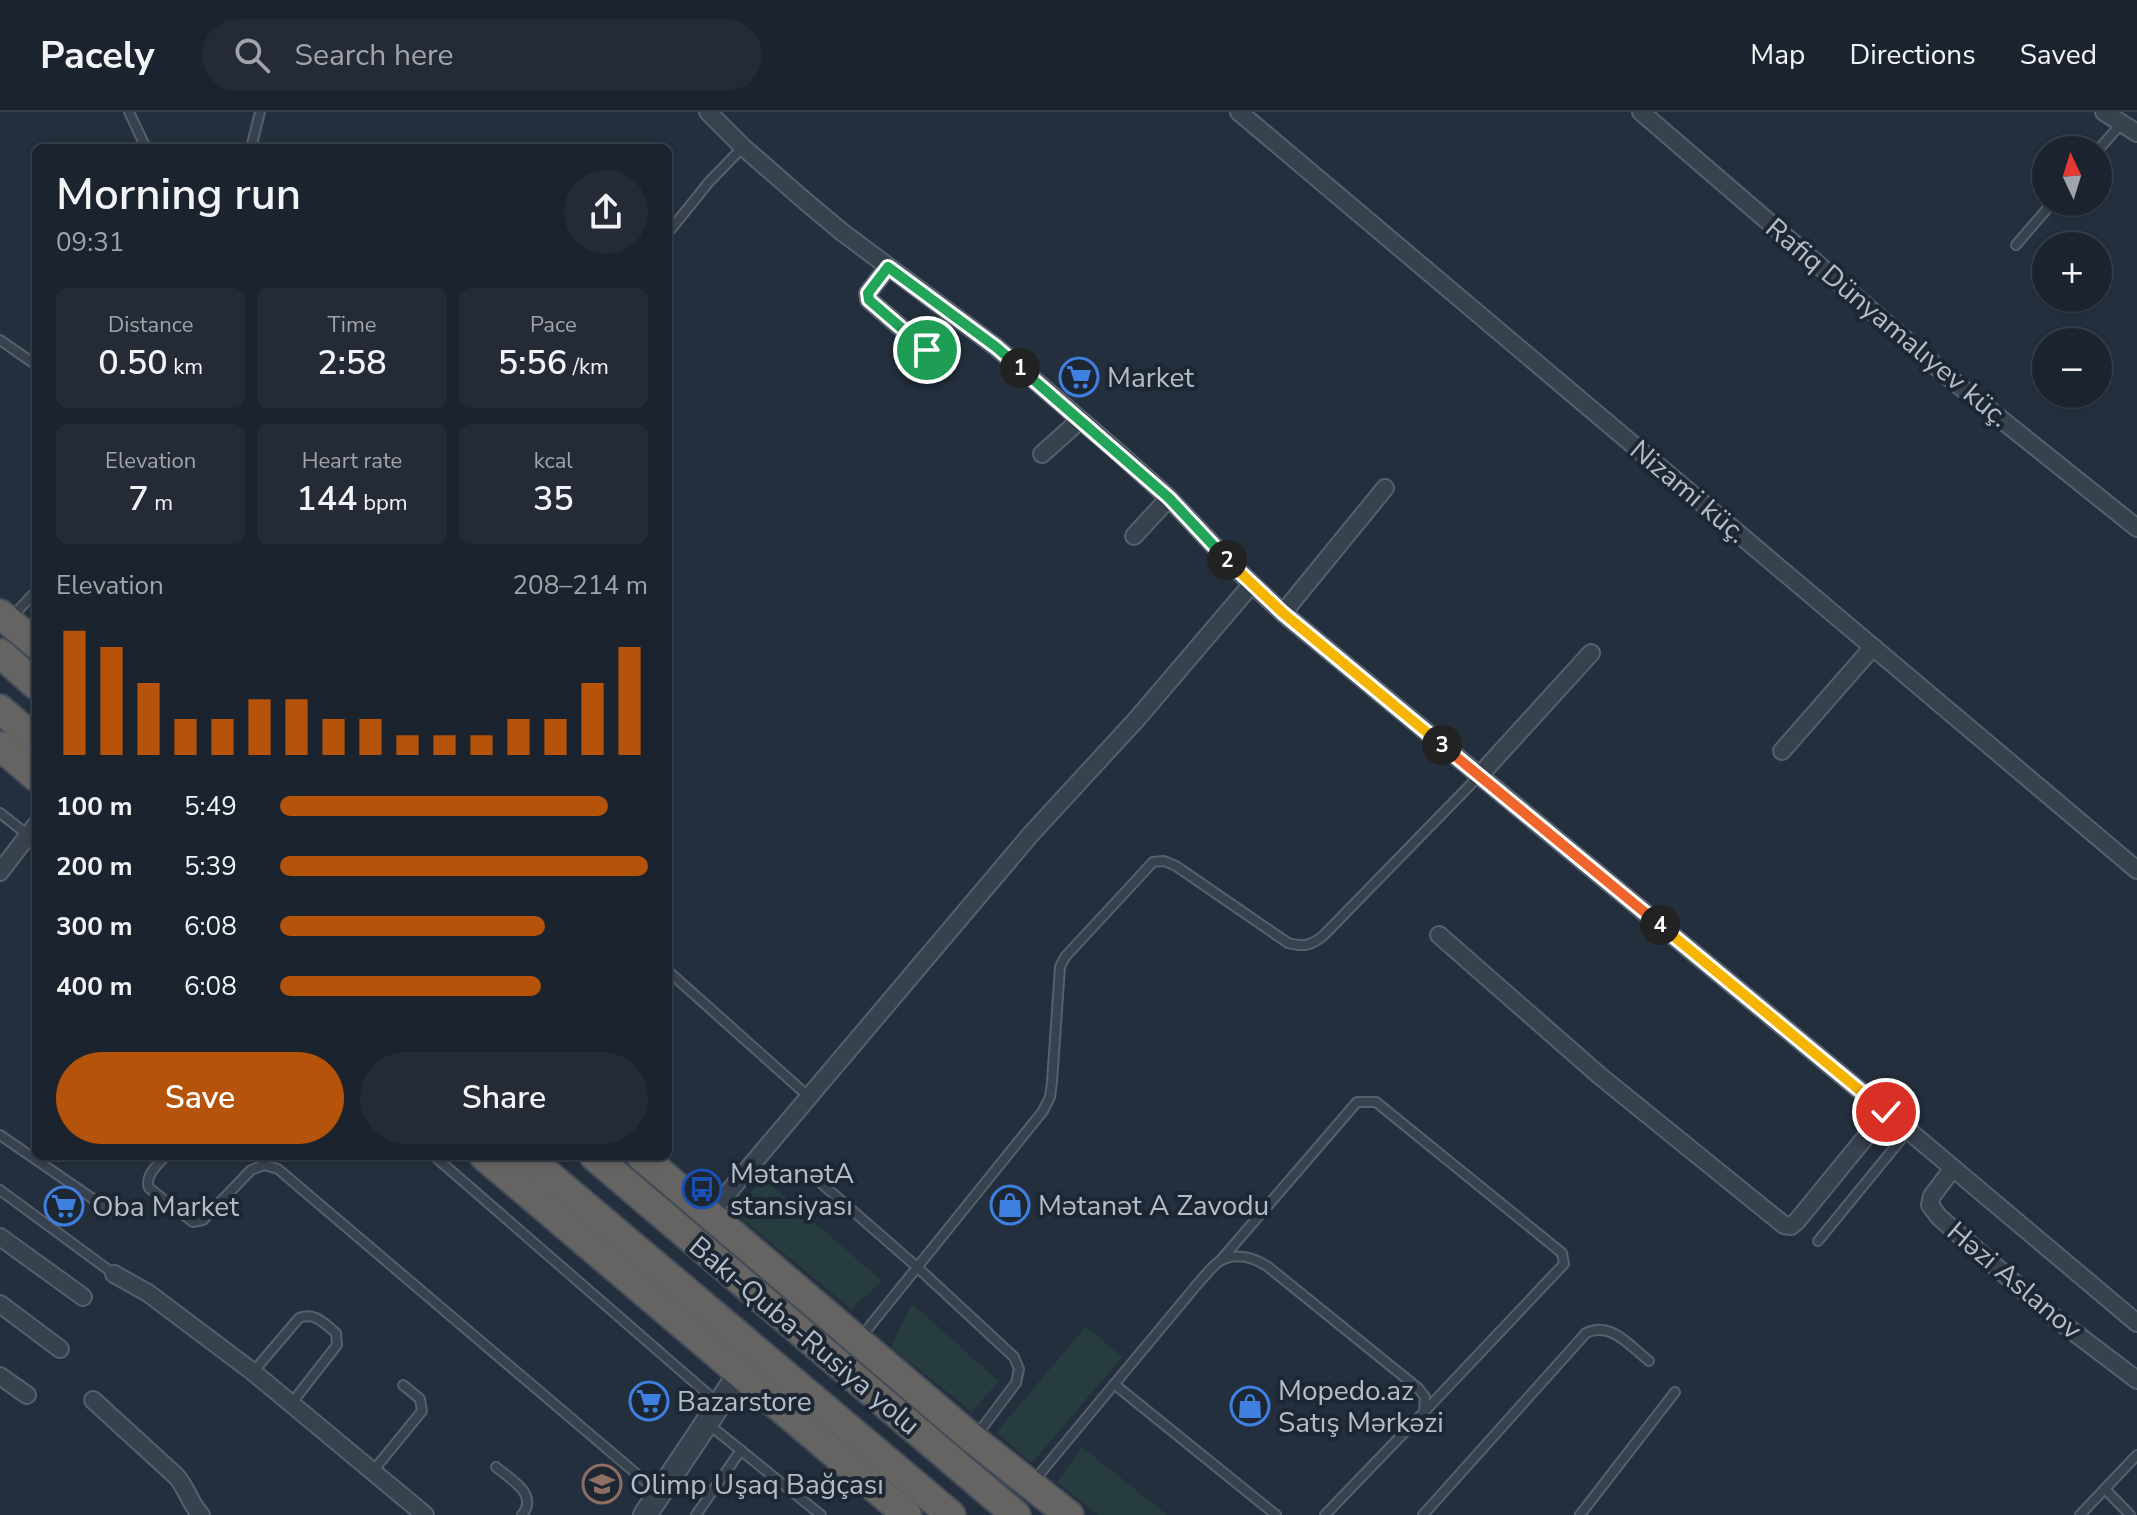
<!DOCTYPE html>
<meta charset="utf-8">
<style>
:root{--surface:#1b232e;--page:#242b36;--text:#f1f3f6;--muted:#a0a4aa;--line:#39404a;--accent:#b45309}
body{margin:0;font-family:"Nunito Sans",sans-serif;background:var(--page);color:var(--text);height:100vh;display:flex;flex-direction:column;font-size:30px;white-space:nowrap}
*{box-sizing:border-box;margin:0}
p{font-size:26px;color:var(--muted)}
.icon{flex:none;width:44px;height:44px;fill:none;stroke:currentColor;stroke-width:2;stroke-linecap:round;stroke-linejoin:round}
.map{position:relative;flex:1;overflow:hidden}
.panel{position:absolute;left:32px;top:32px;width:640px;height:1016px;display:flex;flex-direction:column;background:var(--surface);border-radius:12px;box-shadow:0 2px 6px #0004,0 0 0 2px var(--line)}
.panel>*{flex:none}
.needle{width:52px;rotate:356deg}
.fabs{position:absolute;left:2032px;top:24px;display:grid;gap:16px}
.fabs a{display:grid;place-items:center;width:80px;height:80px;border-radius:50%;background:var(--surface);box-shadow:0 2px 6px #0004,0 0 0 2px var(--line);font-size:40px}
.pin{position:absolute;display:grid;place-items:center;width:68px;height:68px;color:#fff;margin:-34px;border:4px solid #fff;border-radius:50%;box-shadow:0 2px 8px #0007}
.km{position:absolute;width:40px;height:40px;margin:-20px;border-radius:50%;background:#222;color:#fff;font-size:22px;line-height:40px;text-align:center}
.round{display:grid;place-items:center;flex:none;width:84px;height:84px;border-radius:42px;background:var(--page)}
.head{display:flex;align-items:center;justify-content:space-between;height:136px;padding:0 24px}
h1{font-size:44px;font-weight:600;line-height:60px}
.stats{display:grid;grid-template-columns:repeat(3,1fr);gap:12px;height:136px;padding:8px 24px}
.stats div{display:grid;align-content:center;border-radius:12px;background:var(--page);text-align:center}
.stats b{font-size:34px;font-weight:600}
.stats small{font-size:22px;font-weight:400}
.stats p{font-size:22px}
.chart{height:224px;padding:16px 24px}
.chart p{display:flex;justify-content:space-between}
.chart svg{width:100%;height:144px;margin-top:8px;stroke:var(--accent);stroke-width:6}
.button{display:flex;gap:16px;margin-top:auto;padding:16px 24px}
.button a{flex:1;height:92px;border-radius:48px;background:var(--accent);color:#fff;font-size:32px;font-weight:600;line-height:92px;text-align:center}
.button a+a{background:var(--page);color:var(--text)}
ul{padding:0 24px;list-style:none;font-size:26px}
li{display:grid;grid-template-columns:128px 96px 1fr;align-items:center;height:60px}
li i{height:20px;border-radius:10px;background:var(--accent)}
header{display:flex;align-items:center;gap:48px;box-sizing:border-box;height:112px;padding:0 40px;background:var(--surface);border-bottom:2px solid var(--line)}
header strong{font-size:38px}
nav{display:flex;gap:44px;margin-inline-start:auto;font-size:28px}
.search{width:560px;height:72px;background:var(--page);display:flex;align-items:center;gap:20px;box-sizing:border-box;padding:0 28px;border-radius:44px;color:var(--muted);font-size:30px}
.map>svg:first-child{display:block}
.grass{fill:#263c3f}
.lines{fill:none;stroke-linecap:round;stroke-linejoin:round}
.service-casing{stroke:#565f6c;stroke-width:12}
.minor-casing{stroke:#565f6c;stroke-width:20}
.tertiary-casing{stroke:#565f6c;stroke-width:26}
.trunk-casing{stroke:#434c59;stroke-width:32}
.service{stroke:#38414e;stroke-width:8}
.minor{stroke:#38414e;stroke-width:16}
.tertiary{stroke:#38414e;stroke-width:22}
.trunk{stroke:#656462;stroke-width:28}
.split-1-casing{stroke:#fff;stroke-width:16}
.split-2-casing{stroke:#fff;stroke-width:16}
.split-3-casing{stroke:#fff;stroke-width:16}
.split-4-casing{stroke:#fff;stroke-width:16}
.split-5-casing{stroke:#fff;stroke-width:16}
.split-1{stroke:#22a559;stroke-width:10}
.split-2{stroke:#22a559;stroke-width:10}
.split-3{stroke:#f5b400;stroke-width:10}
.split-4{stroke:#f0652b;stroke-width:10}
.split-5{stroke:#f5b400;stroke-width:10}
.labels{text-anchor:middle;stroke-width:8;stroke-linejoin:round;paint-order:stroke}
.street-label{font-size:28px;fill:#b4bcc9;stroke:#1d2633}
.poi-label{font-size:28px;fill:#b4bcc9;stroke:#1d2633;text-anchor:start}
</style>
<header>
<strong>Pacely</strong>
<div class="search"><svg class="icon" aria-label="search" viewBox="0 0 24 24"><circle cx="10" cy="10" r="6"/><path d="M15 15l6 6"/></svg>Search here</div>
<nav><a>Map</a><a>Directions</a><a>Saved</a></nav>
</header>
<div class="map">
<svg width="2137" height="1403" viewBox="0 0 2137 1403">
<rect width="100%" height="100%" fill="#242f3e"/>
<g class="grass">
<path d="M763,1066L882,1169L851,1197L734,1100Z"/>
<path d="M912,1192L999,1269L972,1300L891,1235Z"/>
<path d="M1086,1214L1122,1245L1032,1351L996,1321Z"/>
<path d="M1082,1335L1167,1403H1098L1057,1370Z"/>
</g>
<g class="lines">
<g class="service-casing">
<g id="service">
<path d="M129,0L146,36"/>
<path d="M251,36L260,0"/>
<path d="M2098,38L2121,12"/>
<path d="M668,121L709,70L743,35"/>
<path d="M2016,133L2053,90"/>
<path d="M0,228L36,253"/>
<path d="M12,505L36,479"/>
<path d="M0,701L28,723"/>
<path d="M668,859L808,984"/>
<path d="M0,1023L112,1100"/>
<path d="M165,1044C158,1053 144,1064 149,1076L193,1110L203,1108L251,1058L264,1053L278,1057L659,1381"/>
<path d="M434,1044L717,1290"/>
<path d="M814,1065L917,1155L1014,1245L1019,1257L1016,1271L976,1324"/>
<path d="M0,1078L114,1162"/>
<path d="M1818,1129L1908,1019"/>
<path d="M1220,1149L1357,990H1376L1562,1141L1564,1152L1425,1299"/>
<path d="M861,1225L1043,999L1050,985L1052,970L1060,855L1065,845L1153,750L1164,749L1176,754L1288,831C1304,835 1310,834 1323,824L1479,664"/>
<path d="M253,1260L299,1206C315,1200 324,1211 336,1221L337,1233L291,1292"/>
<path d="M1114,1272L1276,1403"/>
<path d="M707,1311L821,1403"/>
<path d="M496,1355C510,1367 539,1382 522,1403"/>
<path d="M373,1359L422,1299L420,1287L403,1273"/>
<path d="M1033,1370L1200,1169C1206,1163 1213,1153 1220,1149C1236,1140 1254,1146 1267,1154L1418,1276L1425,1285L1424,1300L1325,1403"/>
<path d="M2105,1377L2130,1403"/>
<path d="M696,1403L741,1338"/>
<path d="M1423,1403L1586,1221C1611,1209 1630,1234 1649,1249"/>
<path d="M1580,1403L1675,1280"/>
<path d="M2080,1403L2137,1343"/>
</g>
</g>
<g class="minor-casing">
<g id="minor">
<path d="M708,0L743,35L805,89L842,120L996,235L1119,341L1169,386L1234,455L1283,501L1909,1019L2137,1211"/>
<path d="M1239,0L2137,758"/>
<path d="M1641,0L1952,268L2137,416"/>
<path d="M2104,0L2137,21"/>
<path d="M888,155L868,181L869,188L927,238"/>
<path d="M1042,342L1080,308"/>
<path d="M1134,424L1169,386"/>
<path d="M1283,501L1385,376"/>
<path d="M1782,639L1873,535"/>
<path d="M1479,664L1591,541"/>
<path d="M0,760L36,713"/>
<path d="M1439,823L1600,964L1784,1113L1791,1114L1797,1109L1886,1000"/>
<path d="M1953,1056L1932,1084L1930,1093L1939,1105L2050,1202L2137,1268"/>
<path d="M710,1102L1031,722L1136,608L1252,472"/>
<path d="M0,1125L83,1185"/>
<path d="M114,1162L148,1181L253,1260L425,1403"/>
<path d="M0,1192L60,1237"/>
<path d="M0,1264L27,1283"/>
<path d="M93,1288L176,1364C187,1376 190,1392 201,1403"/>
</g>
</g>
<g class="tertiary-casing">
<path id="tertiary" d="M645,1403L740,1261"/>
</g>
<g class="trunk-casing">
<g id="trunk">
<path d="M0,502L36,532"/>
<path d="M0,541L36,573"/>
<path d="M0,597L36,628"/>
<path d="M0,634L36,665"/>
<path d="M484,1044L907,1403"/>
<path d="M526,1044L951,1403"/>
<path d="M594,1044L1016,1403"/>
<path d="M641,1044L973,1327L1069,1403"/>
</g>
</g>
<use href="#service" class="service"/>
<use href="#minor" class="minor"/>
<use href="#tertiary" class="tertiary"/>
<use href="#trunk" class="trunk"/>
</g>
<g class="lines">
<g class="split-1-casing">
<path id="split-1" d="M927,238L869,188L868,181L888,155L996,235L1020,256"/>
</g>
<g class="split-2-casing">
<path id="split-2" d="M1020,256L1169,386L1227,448"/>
</g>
<g class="split-3-casing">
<path id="split-3" d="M1227,448L1283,501L1442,633"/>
</g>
<g class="split-4-casing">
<path id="split-4" d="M1442,633L1660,813"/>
</g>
<g class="split-5-casing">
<path id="split-5" d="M1660,813L1886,1000"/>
</g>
<use href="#split-1" class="split-1"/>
<use href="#split-2" class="split-2"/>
<use href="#split-3" class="split-3"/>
<use href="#split-4" class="split-4"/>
<use href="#split-5" class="split-5"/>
</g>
<defs>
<g id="supermarket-ring" transform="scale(2)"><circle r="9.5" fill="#1d2633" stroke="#3f7fe0" stroke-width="1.5"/><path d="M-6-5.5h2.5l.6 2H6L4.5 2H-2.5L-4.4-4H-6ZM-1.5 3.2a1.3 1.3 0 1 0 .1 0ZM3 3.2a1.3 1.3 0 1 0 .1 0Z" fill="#3f7fe0"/></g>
<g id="bus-ring" transform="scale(2)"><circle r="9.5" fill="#1d2633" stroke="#1a4fb4" stroke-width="1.5"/><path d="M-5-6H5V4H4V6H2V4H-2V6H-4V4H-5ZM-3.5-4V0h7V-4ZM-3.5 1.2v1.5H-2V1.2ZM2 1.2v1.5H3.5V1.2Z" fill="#1a4fb4"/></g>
<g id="shop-ring" transform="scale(2)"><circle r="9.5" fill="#1d2633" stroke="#3f7fe0" stroke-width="1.5"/><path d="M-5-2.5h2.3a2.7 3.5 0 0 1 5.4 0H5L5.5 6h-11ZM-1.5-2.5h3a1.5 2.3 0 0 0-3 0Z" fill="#3f7fe0"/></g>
<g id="school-ring" transform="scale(2)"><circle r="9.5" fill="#1d2633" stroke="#8d6e63" stroke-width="1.5"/><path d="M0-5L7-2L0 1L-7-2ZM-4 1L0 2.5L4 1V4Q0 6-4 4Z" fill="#8d6e63"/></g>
</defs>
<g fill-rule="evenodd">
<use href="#supermarket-ring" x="1079" y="265"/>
<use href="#bus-ring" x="702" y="1077"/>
<use href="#shop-ring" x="1010" y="1093"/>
<use href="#supermarket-ring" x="64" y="1094"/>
<use href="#supermarket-ring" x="649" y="1289"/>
<use href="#shop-ring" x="1250" y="1294"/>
<use href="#school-ring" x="602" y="1372"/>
</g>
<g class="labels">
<g class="street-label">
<text transform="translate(1888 210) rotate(40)" y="10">Rafiq Dünyamalıyev küç.</text>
<text transform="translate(1689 379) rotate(40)" y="10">Nizami küç.</text>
<text transform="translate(2015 1168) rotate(40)" y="10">Həzi Aslanov</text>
<text transform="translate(805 1223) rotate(40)" y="10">Bakı-Quba-Rusiya yolu</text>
</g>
<g class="poi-label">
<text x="1107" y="275">Market</text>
<text x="730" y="1071">MətanətA<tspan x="730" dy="32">stansiyası</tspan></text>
<text x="1038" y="1103">Mətanət A Zavodu</text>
<text x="92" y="1104">Oba Market</text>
<text x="1278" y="1288">Mopedo.az<tspan x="1278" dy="32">Satış Mərkəzi</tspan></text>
<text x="677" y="1299">Bazarstore</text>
<text x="630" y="1382">Olimp Uşaq Bağçası</text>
</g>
</g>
</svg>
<div class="fabs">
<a><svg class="needle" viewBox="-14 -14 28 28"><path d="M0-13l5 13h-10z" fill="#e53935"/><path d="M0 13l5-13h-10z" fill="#a0a4aa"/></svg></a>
<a>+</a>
<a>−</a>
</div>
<div class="pin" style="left:927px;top:238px;background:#1e9e55"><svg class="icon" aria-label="arrive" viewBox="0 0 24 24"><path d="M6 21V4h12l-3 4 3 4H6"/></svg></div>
<div class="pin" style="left:1886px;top:1000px;background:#d93025"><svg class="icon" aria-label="check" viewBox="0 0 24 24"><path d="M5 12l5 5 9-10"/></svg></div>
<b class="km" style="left:1020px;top:256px">1</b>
<b class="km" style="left:1227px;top:448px">2</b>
<b class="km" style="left:1442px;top:633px">3</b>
<b class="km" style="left:1660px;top:813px">4</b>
<section class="panel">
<div class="head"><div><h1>Morning run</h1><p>09:31</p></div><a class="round"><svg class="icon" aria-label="share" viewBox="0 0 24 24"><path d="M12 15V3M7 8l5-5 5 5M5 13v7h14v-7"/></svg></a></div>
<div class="stats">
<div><p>Distance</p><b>0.50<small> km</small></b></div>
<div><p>Time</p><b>2:58</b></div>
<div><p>Pace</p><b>5:56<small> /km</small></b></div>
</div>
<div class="stats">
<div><p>Elevation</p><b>7<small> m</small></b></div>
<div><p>Heart rate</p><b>144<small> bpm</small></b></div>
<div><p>kcal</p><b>35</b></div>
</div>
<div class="chart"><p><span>Elevation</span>208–214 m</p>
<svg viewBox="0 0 160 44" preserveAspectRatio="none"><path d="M5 44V6M15 44V11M25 44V22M35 44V33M45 44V33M55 44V27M65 44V27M75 44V33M85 44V33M95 44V38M105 44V38M115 44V38M125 44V33M135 44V33M145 44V22M155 44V11"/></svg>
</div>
<ul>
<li><b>100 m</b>5:49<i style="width:89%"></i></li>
<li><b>200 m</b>5:39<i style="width:100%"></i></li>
<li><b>300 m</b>6:08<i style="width:72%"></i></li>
<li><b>400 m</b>6:08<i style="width:71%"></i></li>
</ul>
<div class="button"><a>Save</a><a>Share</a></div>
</section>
</div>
